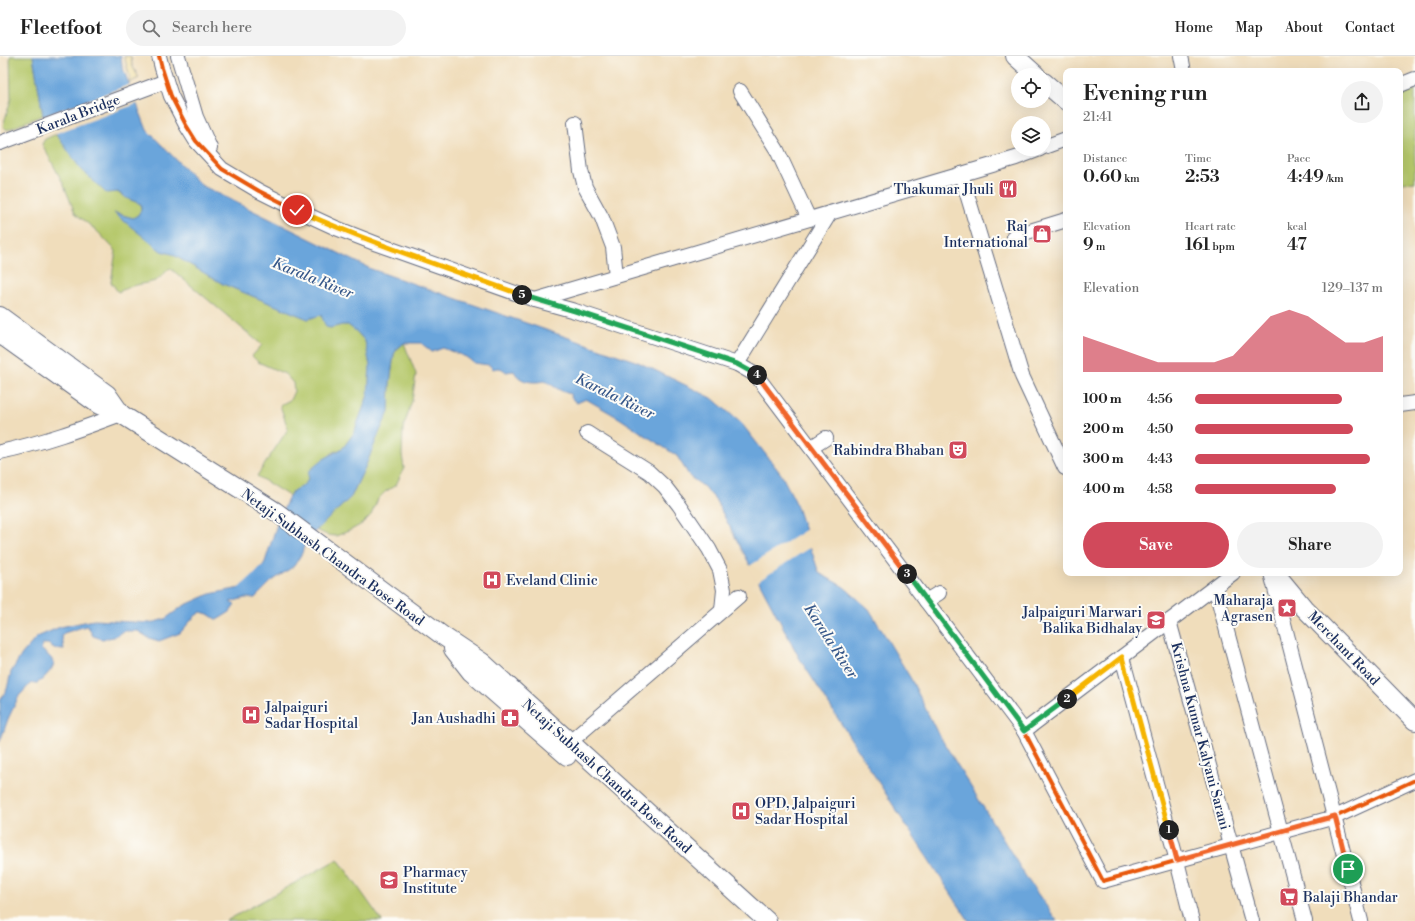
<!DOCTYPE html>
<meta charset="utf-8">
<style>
:root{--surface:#fff;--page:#f2f2f2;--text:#222;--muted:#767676;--line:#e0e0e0;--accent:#d1495b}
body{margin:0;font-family:"Libre Bodoni",serif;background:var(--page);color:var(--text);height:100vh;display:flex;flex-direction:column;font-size:15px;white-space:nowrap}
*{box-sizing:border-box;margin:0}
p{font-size:13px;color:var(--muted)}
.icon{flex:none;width:22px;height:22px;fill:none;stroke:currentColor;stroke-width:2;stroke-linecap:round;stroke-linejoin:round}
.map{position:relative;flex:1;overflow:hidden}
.sheet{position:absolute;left:1063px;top:12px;width:340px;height:508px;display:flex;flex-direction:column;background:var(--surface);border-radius:8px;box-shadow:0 4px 16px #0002}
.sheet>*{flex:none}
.tools{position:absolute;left:1011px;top:12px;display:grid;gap:8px}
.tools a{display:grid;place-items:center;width:40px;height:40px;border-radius:50%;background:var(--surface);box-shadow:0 4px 16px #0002;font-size:20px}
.pin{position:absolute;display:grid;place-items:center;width:34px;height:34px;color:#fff;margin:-17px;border:2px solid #fff;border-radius:50%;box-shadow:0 1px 4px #0007}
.km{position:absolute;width:20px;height:20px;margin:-10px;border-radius:50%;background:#222;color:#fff;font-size:11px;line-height:20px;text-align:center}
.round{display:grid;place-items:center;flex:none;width:42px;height:42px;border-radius:21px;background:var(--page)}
.overview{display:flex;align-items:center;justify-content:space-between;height:68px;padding:0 20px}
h1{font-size:22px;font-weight:600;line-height:30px}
.stats{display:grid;grid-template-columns:repeat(3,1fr);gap:6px;height:68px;padding:4px 20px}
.stats div{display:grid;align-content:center}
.stats b{font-size:17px;font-weight:600}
.stats small{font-size:11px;font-weight:400}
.stats p{font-size:11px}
.chart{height:112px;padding:8px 20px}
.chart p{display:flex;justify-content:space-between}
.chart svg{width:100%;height:72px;margin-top:4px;fill:var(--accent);opacity:.7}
.cta{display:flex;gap:8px;margin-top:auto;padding:8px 20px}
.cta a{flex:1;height:46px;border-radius:24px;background:var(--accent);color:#fff;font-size:16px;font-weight:600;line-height:46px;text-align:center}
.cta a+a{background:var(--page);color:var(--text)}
ul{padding:0 20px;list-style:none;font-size:13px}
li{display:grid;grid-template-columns:64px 48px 1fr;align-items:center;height:30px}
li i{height:10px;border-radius:5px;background:var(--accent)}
header{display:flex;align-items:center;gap:24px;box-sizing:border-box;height:56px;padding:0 20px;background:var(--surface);border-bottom:1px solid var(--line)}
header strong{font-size:19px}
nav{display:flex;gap:22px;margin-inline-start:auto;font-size:14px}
.search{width:280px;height:36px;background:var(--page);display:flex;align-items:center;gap:10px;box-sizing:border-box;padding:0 14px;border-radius:22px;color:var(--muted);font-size:15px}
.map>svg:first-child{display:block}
.green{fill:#b5c86b;stroke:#687c64}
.sand{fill:#eeda9e;stroke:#84847e}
.water{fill:#6aa5db;stroke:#426a9c}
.pier{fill:#f0ddbb}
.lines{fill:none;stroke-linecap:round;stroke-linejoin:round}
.stream{stroke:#6aa5db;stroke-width:5}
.minor-casing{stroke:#666c7f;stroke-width:16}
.tertiary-casing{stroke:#666c7f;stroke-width:20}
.minor{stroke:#fff;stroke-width:14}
.tertiary{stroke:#fff;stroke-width:18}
.cycleway-casing{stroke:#fdfcf7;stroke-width:6}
.cycleway{stroke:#e8590c;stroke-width:4}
.split-1-casing{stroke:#fff;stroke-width:8}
.split-2-casing{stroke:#fff;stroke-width:8}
.split-3-casing{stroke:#fff;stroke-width:8}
.split-4-casing{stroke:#fff;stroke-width:8}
.split-5-casing{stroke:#fff;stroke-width:8}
.split-6-casing{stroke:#fff;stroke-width:8}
.split-1{stroke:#f0652b;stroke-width:5}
.split-2{stroke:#f5b400;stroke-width:5}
.split-3{stroke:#22a559;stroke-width:5}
.split-4{stroke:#f0652b;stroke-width:5}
.split-5{stroke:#22a559;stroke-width:5}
.split-6{stroke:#f5b400;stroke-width:5}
.labels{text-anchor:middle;stroke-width:4;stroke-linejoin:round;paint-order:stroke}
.street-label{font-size:14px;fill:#1b2f5e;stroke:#fdfcf7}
.poi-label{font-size:14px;fill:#1b2f5e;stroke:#fdfcf7;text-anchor:end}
.water-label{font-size:15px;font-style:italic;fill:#37588a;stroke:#fdfcf7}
</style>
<header>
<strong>Fleetfoot</strong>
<div class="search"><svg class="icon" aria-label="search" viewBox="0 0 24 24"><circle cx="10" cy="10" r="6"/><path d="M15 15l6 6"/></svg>Search here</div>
<nav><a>Home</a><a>Map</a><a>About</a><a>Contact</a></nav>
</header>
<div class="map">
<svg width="1415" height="865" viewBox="0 0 1415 865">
<rect width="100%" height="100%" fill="#fdfcf7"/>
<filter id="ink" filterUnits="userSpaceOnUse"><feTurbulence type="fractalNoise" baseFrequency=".025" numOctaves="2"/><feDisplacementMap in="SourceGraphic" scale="8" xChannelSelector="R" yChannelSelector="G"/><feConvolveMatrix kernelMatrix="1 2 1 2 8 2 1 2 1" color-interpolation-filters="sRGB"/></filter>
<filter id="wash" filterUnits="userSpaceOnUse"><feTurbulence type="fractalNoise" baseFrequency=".012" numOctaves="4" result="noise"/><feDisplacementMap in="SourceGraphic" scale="16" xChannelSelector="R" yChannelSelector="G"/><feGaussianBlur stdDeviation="0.9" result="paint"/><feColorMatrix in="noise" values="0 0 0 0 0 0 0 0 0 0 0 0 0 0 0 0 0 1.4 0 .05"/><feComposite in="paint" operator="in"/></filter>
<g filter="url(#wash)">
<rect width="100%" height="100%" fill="#f0ddbb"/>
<g class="green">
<path d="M10,0H33L43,59L7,74L3,70L11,43Z"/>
<path d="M1415,33V126L1400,127V41Z"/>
<path d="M54,79L58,80L80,112L126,142L141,148V154L138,159L133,162L116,157L161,195L172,198L223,228L308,263L321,259L330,272L342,269H348L357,276L365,285L370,310L368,339L354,377L343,392L332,397L305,428L293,435L289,440L257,420L288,373L280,349L290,344L294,335L293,327L285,318L258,306L252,300L262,289L170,212L156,225L132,230L118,236L111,226L116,195L98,176L75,157L63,127L42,88L45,83Z"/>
<path d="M404,287L416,318L412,345L403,373L402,399L404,412L396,429L385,436L378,443L371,459L362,468L351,474L336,480L327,479L316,474L351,441L366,409L379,377L389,355L390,327L394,298L397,293Z"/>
<path d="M338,803L382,865H226Z"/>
</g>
<path class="sand" d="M124,0H131L132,9L139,22L129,27L130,22Z"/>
<path class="water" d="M33,0H121L122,10L147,74L201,129L371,213L638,306L712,342L742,368L781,418L795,445L819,517L844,531L869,553L911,623L936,674L1028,824L1057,865H969L900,760L800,603L715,443L703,430L690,421L677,400L619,362L586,343L577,347L572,343L570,338C557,334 556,331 545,325C533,327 520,327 514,315L506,316C502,312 499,311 493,313L489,309L474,307L466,301L443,292L432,296L421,287H404L397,293L394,298L390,327L389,355L379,377L366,409L351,441L306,484L302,497L294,510L272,525L255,542H245L230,546L235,549L230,556L217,564L208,558L201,556L195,560L180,577L159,585L149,582L138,575H123L114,581L102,583L93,580L89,572L86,570L64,577L62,580L64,593L62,594L56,593L48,588H42L41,593L51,602L54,608L51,614L42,624L37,627H31L19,640L8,663L0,686V645L7,633L11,616L22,598L37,581L60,571L94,564L151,567L165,563L183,550L210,538L245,531L257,519L265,506L277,468L289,440L293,435L305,428L308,423L309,415L322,404L343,392L354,377L368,339L370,310L365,285L357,276L348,269H342L330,272L326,271L321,259L308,263L223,228L172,198L161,195L114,157L133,162L138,159L141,154V148L126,142L118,136L106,137L80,112L43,59Z"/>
<g class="pier">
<path d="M131,28L139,47L54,78L42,61Z"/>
<path d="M807,473L812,490L757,526L748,511Z"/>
</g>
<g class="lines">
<path class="stream" d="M238,536L263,513"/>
</g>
</g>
<g filter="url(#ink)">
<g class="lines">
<g class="minor-casing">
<g id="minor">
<path d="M159,0L162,12L171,40L186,69L196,85L222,113L259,135L297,154L336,172L377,188L535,244L575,255L737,308L756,319L1024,675L1103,825L1335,761L1415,724"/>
<path d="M178,0L196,61L210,92"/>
<path d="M1181,0L1184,15"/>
<path d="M1400,29L1415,23"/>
<path d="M740,35L777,94L809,163"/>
<path d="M575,67L581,115L585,131L602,162L613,191L616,220"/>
<path d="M0,87L166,25"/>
<path d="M1044,91L1066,83"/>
<path d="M961,118L1022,320L1065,412"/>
<path d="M1014,180L1066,164"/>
<path d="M535,244L1016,102L1040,93"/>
<path d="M737,308L830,157"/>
<path d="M1400,349L1415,347"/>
<path d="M587,377L649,416L665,431L679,449L709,493L720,514L724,534L722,554"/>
<path d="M812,391L826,382"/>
<path d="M0,396C42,387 81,373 121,358"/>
<path d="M1271,517L1361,865"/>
<path d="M1215,531L1305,865"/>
<path d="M926,545L939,537"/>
<path d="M1169,565L1252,865"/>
<path d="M1122,601L1177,805L1192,865"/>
<path d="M1024,675L1233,517"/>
<path d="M570,686L739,540"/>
</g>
</g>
<g class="tertiary-casing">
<g id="tertiary">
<path d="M1015,0L1036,19"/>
<path d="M1044,26L1066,45"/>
<path d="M0,260L107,338L121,358"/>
<path d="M0,278L99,349L121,358L275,455L443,580L482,606L767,865"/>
<path d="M1275,517L1304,552L1415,665"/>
<path d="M453,593L471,616L567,700"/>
</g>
</g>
<use href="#minor" class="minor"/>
<use href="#tertiary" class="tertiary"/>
<g class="cycleway-casing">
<path id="cycleway" d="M159,0L162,12L171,40L186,69L196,85L222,113L259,135L297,154L336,172L377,188L535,244L575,255L737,308L756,319L1024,675L1103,825L1335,761L1415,724"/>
</g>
<use href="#cycleway" class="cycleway"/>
</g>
</g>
<g class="lines" filter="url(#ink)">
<g class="split-1-casing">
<path id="split-1" d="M1169,774L1177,804L1335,760L1348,813"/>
</g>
<g class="split-2-casing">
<path id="split-2" d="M1067,643L1122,601L1169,774"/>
</g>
<g class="split-3-casing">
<path id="split-3" d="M907,518L1024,675L1067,643"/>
</g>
<g class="split-4-casing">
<path id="split-4" d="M757,319L907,518"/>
</g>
<g class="split-5-casing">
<path id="split-5" d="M522,239L575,255L737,308L757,319"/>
</g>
<g class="split-6-casing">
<path id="split-6" d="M297,154C370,187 447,212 522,239"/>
</g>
<use href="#split-1" class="split-1"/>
<use href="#split-2" class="split-2"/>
<use href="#split-3" class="split-3"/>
<use href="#split-4" class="split-4"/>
<use href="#split-5" class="split-5"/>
<use href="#split-6" class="split-6"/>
</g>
<defs>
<g id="restaurant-square" transform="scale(1)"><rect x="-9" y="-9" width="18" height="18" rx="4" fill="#d1495b" stroke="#fdfcf7"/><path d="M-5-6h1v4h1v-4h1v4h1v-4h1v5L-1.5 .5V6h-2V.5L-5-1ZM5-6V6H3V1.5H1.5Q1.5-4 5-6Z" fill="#fff"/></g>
<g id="shop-square" transform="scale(1)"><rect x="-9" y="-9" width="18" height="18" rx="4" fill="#d1495b" stroke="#fdfcf7"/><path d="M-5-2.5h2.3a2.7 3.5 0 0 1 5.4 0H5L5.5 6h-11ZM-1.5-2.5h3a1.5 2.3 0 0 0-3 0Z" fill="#fff"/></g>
<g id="theatre-square" transform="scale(1)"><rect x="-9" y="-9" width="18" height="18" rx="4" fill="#d1495b" stroke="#fdfcf7"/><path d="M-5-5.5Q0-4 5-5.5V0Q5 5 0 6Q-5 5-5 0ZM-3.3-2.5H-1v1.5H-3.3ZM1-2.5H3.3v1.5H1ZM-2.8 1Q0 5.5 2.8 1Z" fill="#fff"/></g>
<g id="hospital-square" transform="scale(1)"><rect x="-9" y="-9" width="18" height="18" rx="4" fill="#d1495b" stroke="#fdfcf7"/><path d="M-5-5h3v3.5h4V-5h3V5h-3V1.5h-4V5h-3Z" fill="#fff"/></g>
<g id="sight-square" transform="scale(1)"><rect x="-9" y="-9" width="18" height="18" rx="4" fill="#d1495b" stroke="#fdfcf7"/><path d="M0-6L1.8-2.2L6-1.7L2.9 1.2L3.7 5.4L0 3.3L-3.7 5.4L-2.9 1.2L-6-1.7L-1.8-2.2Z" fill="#fff"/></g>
<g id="school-square" transform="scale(1)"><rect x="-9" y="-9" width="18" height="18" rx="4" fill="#d1495b" stroke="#fdfcf7"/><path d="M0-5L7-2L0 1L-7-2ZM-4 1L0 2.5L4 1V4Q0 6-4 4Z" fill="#fff"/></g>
<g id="pharmacy-square" transform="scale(1)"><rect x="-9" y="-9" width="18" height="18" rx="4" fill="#d1495b" stroke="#fdfcf7"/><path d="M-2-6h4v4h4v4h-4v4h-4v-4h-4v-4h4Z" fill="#fff"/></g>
<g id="university-square" transform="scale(1)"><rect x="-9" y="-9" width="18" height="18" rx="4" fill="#d1495b" stroke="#fdfcf7"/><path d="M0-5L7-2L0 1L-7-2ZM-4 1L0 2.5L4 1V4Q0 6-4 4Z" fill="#fff"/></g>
<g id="supermarket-square" transform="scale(1)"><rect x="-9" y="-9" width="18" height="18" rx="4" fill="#d1495b" stroke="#fdfcf7"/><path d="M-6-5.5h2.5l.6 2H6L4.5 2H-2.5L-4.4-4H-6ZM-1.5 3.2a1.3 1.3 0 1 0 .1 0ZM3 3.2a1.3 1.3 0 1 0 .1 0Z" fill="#fff"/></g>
</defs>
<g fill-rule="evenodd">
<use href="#restaurant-square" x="1008" y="133"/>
<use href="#shop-square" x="1042" y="178"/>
<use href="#theatre-square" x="958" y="394"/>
<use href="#hospital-square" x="492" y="524"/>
<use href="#sight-square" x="1287" y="552"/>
<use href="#school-square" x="1156" y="564"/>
<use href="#hospital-square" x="251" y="659"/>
<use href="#pharmacy-square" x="510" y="662"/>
<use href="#hospital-square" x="741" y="755"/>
<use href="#university-square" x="389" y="824"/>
<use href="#supermarket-square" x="1289" y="841"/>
</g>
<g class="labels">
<g class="street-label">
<text transform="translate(78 58) rotate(-21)" y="5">Karala Bridge</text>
<text transform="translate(333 501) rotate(36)" y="5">Netaji Subhash Chandra Bose Road</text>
<text transform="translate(1344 592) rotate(46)" y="5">Merchant Road</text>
<text transform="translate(1201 680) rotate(75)" y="5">Krishna Kumar Kalyani Sarani</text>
<text transform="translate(607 720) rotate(42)" y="5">Netaji Subhash Chandra Bose Road</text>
</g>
<g class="poi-label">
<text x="994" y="138">Thakumar Jhuli</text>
<text x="1028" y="175">Raj<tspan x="1028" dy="16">International</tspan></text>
<text x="944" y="399">Rabindra Bhaban</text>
<text x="506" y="529" text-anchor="start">Eveland Clinic</text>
<text x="1273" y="549">Maharaja<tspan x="1273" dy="16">Agrasen</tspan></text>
<text x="1142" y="561">Jalpaiguri Marwari<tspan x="1142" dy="16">Balika Bidhalay</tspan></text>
<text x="265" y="656" text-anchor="start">Jalpaiguri<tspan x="265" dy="16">Sadar Hospital</tspan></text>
<text x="496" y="667">Jan Aushadhi</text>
<text x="755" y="752" text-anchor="start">OPD, Jalpaiguri<tspan x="755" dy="16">Sadar Hospital</tspan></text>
<text x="403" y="821" text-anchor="start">Pharmacy<tspan x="403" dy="16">Institute</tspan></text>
<text x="1303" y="846" text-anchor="start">Balaji Bhandar</text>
</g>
<g class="water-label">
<text transform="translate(313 222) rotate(22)" y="5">Karala River</text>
<text transform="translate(615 340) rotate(26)" y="5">Karala River</text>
<text transform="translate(831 585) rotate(57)" y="5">Karala River</text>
</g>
</g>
</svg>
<div class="tools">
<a><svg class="icon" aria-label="locate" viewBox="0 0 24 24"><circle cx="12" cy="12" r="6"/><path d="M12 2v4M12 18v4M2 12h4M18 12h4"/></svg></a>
<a><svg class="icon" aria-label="layers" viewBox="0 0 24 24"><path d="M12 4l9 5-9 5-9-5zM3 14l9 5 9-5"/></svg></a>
</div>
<div class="pin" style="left:1348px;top:813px;background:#1e9e55"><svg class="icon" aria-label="arrive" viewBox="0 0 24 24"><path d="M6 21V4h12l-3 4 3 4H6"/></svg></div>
<div class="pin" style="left:297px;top:154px;background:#d93025"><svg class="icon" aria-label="check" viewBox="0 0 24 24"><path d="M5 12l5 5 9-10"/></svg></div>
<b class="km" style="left:1169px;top:774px">1</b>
<b class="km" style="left:1067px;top:643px">2</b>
<b class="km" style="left:907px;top:518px">3</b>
<b class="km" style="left:757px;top:319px">4</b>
<b class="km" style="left:522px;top:239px">5</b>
<section class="sheet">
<div class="overview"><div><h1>Evening run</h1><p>21:41</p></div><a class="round"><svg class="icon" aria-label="share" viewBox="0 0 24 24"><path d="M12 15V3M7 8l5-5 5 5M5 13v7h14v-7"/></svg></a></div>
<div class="stats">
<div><p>Distance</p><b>0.60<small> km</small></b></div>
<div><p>Time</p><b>2:53</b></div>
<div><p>Pace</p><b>4:49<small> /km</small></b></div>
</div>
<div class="stats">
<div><p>Elevation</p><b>9<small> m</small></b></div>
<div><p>Heart rate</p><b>161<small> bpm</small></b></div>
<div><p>kcal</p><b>47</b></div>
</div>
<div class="chart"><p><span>Elevation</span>129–137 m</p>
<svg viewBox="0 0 160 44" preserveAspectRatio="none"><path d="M0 44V22L10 26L20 30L30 34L40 38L50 38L60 38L70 38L80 34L90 22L100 10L110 6L120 10L130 18L140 26L150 26L160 22V44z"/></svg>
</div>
<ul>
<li><b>100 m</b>4:56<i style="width:78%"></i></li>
<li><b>200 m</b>4:50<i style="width:84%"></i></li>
<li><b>300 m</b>4:43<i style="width:93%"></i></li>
<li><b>400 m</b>4:58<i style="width:75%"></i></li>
</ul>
<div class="cta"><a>Save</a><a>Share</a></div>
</section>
</div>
